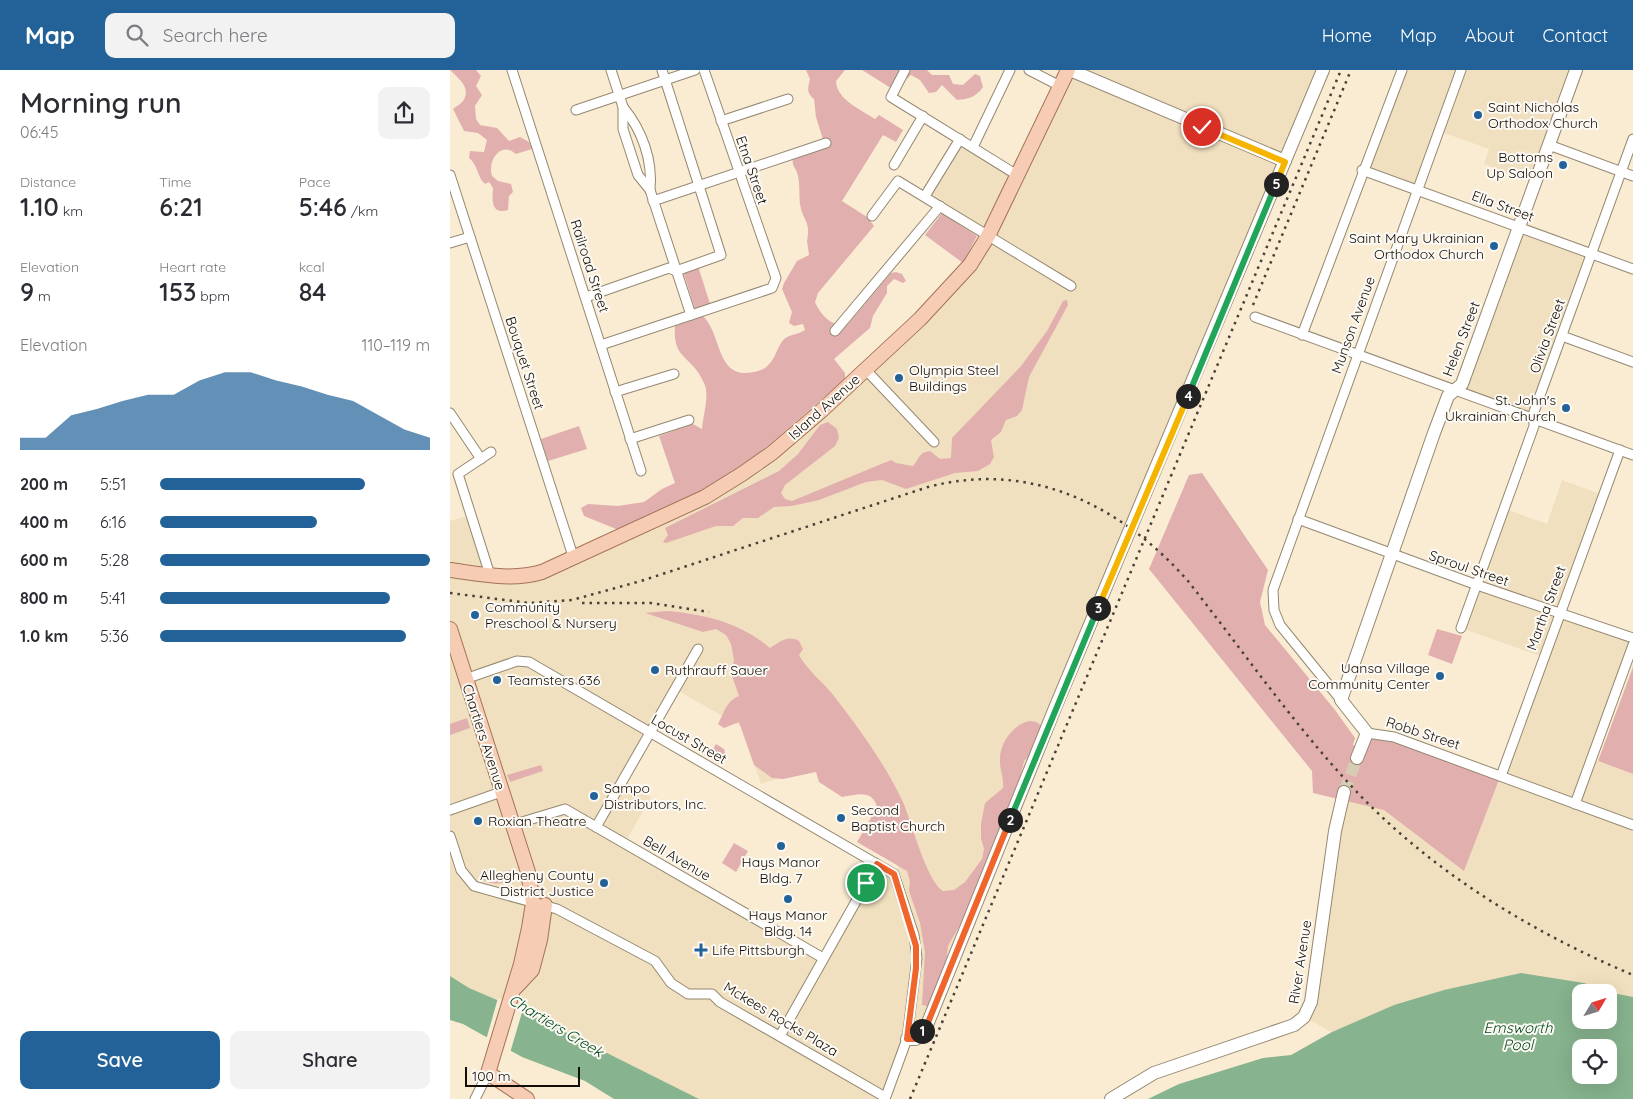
<!DOCTYPE html>
<meta charset="utf-8">
<style>
:root{--surface:#fff;--page:#f2f2f3;--text:#2b2b33;--muted:#7c7c81;--accent:#226298}
body{margin:0;font-family:Quicksand,sans-serif;background:var(--page);color:var(--text);height:100vh;display:flex;flex-direction:column;font-size:19px;white-space:nowrap}
*{box-sizing:border-box;margin:0}
p{font-size:16px;color:var(--muted)}
.icon{flex:none;width:28px;height:28px;fill:none;stroke:currentColor;stroke-width:2;stroke-linecap:round;stroke-linejoin:round}
.map{position:relative;flex:1;overflow:hidden}
.details{display:flex;flex-direction:column;background:var(--surface);width:450px}
.details>*{flex:none}
.needle{width:32px;rotate:52deg}
.fabs{position:absolute;left:1122px;top:914px;display:grid;gap:10px}
.fabs a{display:grid;place-items:center;width:45px;height:45px;border-radius:10px;background:var(--surface);box-shadow:0 5px 20px #0002;font-size:25px}
.scale{position:absolute;left:15px;bottom:12px;width:115px;box-sizing:border-box;padding-left:5px;border:2px solid #120d05;border-top:0;font-size:14px;line-height:18px;white-space:nowrap;color:#120d05;-webkit-text-stroke:4px #fdfaf5;paint-order:stroke}
.pin{position:absolute;display:grid;place-items:center;width:42px;height:42px;color:#fff;margin:-21px;border:2px solid #fff;border-radius:50%;box-shadow:0 1px 5px #0007}
.km{position:absolute;width:25px;height:25px;margin:-12px;border-radius:50%;background:#222;color:#fff;font-size:14px;line-height:25px;text-align:center}
.round{display:grid;place-items:center;flex:none;width:52px;height:52px;border-radius:10px;background:var(--page)}
.summary{display:flex;align-items:center;justify-content:space-between;height:85px;padding:0 20px}
h1{font-size:28px;font-weight:600;line-height:38px}
.metrics{display:grid;grid-template-columns:repeat(3,1fr);gap:8px;height:85px;padding:5px 20px}
.metrics div{display:grid;align-content:center}
.metrics b{font-size:25px;font-weight:600}
.metrics small{font-size:14px;font-weight:400}
.metrics p{font-size:14px}
.chart{height:140px;padding:10px 20px}
.chart p{display:flex;justify-content:space-between}
.chart svg{width:100%;height:90px;margin-top:5px;fill:var(--accent);opacity:.7}
.cta{display:flex;gap:10px;margin-top:auto;padding:10px 20px}
.cta a{flex:1;height:58px;border-radius:10px;background:var(--accent);color:#fff;font-size:20px;font-weight:600;line-height:58px;text-align:center}
.cta a+a{background:var(--page);color:var(--text)}
ul{padding:0 20px;list-style:none;font-size:16px}
li{display:grid;grid-template-columns:80px 60px 1fr;align-items:center;height:38px}
li i{height:12px;border-radius:6px;background:var(--accent)}
header{display:flex;align-items:center;gap:30px;box-sizing:border-box;height:70px;padding:0 25px;background:var(--accent);color:#fff}
header strong{font-size:24px}
nav{display:flex;gap:28px;margin-inline-start:auto;font-size:18px}
.search{width:350px;height:45px;background:var(--page);display:flex;align-items:center;gap:12px;box-sizing:border-box;padding:0 18px;border-radius:10px;color:var(--muted);font-size:19px}
main{display:flex;flex:1;min-height:0}
.map>svg:first-child{display:block}
.built{fill:#f1e0bf;fill-rule:evenodd}
.green{fill:#e2afaf}
.water{fill:#87b38e;fill-rule:evenodd}
.pier{fill:#faecd2}
.lines{fill:none;stroke-linecap:round;stroke-linejoin:round}
.secondary-tunnel{stroke:#d7cbb3;stroke-width:12;stroke-dasharray:12 6;stroke-linecap:butt}
.street-casing{stroke:#948871;stroke-width:11}
.secondary-casing{stroke:#948871;stroke-width:14}
.primary-casing{stroke:#a37356;stroke-width:16}
.street{stroke:#fff;stroke-width:9}
.secondary{stroke:#fff;stroke-width:12}
.primary{stroke:#f7ccb4;stroke-width:14}
.rail{stroke:#484135;stroke-width:2.5;stroke-dasharray:2.5 5;stroke-linecap:butt}
.split-1-casing{stroke:#fff;stroke-width:10}
.split-2-casing{stroke:#fff;stroke-width:10}
.split-3-casing{stroke:#fff;stroke-width:10}
.split-4-casing{stroke:#fff;stroke-width:10}
.split-5-casing{stroke:#fff;stroke-width:10}
.split-6-casing{stroke:#fff;stroke-width:10}
.split-1{stroke:#f0652b;stroke-width:6}
.split-2{stroke:#f0652b;stroke-width:6}
.split-3{stroke:#22a559;stroke-width:6}
.split-4{stroke:#f5b400;stroke-width:6}
.split-5{stroke:#22a559;stroke-width:6}
.split-6{stroke:#f5b400;stroke-width:6}
.poi-dot{fill:#226298;stroke:#fdfaf5;stroke-width:2}
.labels{text-anchor:middle;stroke-width:4;stroke-linejoin:round;paint-order:stroke}
.poi-label{font-size:14px;fill:#120d05;stroke:#fdfaf5;text-anchor:start}
.street-label{font-size:14px;fill:#120d05;stroke:#fdfaf5}
.water-label{font-size:15px;font-style:italic;fill:#024c1e;stroke:#fdfaf5}
</style>
<header>
<strong>Map</strong>
<div class="search"><svg class="icon" aria-label="search" viewBox="0 0 24 24"><circle cx="10" cy="10" r="6"/><path d="M15 15l6 6"/></svg>Search here</div>
<nav><a>Home</a><a>Map</a><a>About</a><a>Contact</a></nav>
</header>
<main>
<section class="details">
<div class="summary"><div><h1>Morning run</h1><p>06:45</p></div><a class="round"><svg class="icon" aria-label="share" viewBox="0 0 24 24"><path d="M12 15V3M7 8l5-5 5 5M5 13v7h14v-7"/></svg></a></div>
<div class="metrics">
<div><p>Distance</p><b>1.10<small> km</small></b></div>
<div><p>Time</p><b>6:21</b></div>
<div><p>Pace</p><b>5:46<small> /km</small></b></div>
</div>
<div class="metrics">
<div><p>Elevation</p><b>9<small> m</small></b></div>
<div><p>Heart rate</p><b>153<small> bpm</small></b></div>
<div><p>kcal</p><b>84</b></div>
</div>
<div class="chart"><p><span>Elevation</span>110–119 m</p>
<svg viewBox="0 0 160 44" preserveAspectRatio="none"><path d="M0 44V38L10 38L20 27L30 24L40 20L50 17L60 17L70 10L80 6L90 6L100 10L110 13L120 17L130 20L140 27L150 34L160 38V44z"/></svg>
</div>
<ul>
<li><b>200 m</b>5:51<i style="width:76%"></i></li>
<li><b>400 m</b>6:16<i style="width:58%"></i></li>
<li><b>600 m</b>5:28<i style="width:100%"></i></li>
<li><b>800 m</b>5:41<i style="width:85%"></i></li>
<li><b>1.0 km</b>5:36<i style="width:91%"></i></li>
</ul>
<div class="cta"><a>Save</a><a>Share</a></div>
</section>
<div class="map">
<svg width="1183" height="1029" viewBox="0 0 1183 1029">
<rect width="100%" height="100%" fill="#faecd2"/>
<g class="built">
<path d="M618,0H873L477,955L457,970L435,1029H249L75,942L19,918L0,906V451L21,445L40,505L63,507L255,427L416,300L537,167L475,126L510,69L567,104ZM225,619L292,657L311,714L413,681L448,798L444,804L427,794L373,888L175,773L201,727L173,710Z"/>
<path d="M952,0H1126L1085,113L1034,94L1039,79L989,61L967,120L912,100Z"/>
<path d="M1069,157L1141,184L1084,349L1005,320Z"/>
<path d="M1112,410L1153,425L1109,543L1183,568L1142,689L1183,704V927L1163,923L1134,913L994,920L944,935L882,962L854,947L894,722L1051,706L1093,587L1011,558L1053,438L1097,454Z"/>
</g>
<g class="green">
<path d="M0,0H26L31,6L26,16L32,25L25,36L26,49L30,55L47,58L59,71L70,67L79,72L82,79L66,84C52,71 37,89 42,106L48,111L61,114L63,122L59,126L58,140C41,145 42,130 43,118L39,112L35,114C27,107 28,95 19,88L20,81L34,82L37,70L28,63L14,61L3,39C6,36 10,35 13,31C22,18 8,8 0,0Z"/>
<path d="M356,0H395L386,11C387,30 410,39 425,49L429,45L453,60L446,72L433,65L392,131L417,147L424,156L368,223L365,232C370,244 383,259 398,254L441,203L446,202L452,204L456,211L453,213L444,209L437,216V223L423,246L420,258L384,289L395,303V309L319,375L254,424L171,461L134,446L131,438L138,434L168,436L194,432L212,419L225,413L209,366L243,354L252,359C253,345 260,325 254,313C241,283 222,292 225,253L251,244C271,261 266,301 293,303C301,303 308,302 315,298C326,290 326,278 334,269C340,264 348,265 355,260L353,254L344,256L339,253L342,242L332,219L334,213L347,191L359,185L357,171C361,150 353,152 350,134C349,125 350,115 348,106C347,99 341,96 343,88L375,76L366,47L364,29C356,23 358,18 360,9Z"/>
<path d="M412,0H477L482,5H499L503,14L513,15L525,4L530,6L533,17C526,27 519,29 507,30L492,15L486,22L479,23L470,10L461,5L444,20Z"/>
<path d="M492,143L527,166L513,193L475,165Z"/>
<path d="M248,196L260,234L245,239L233,201Z"/>
<path d="M617,230L618,235L579,307L572,340L567,346L556,350L551,362L541,370L544,387L540,394L528,401L505,403L456,419L432,410L416,412L369,430L342,436L324,437L308,448H293L283,456H266L216,473L213,472L218,465L215,458L329,401L348,384L370,355L378,352L387,359L389,368L385,376L335,415L331,423L335,429L342,431L441,390L446,393L463,396C469,389 469,382 480,381L490,389L501,388L502,368L571,296L597,261L613,231Z"/>
<path d="M129,356L137,379L98,391L91,369Z"/>
<path d="M752,403L818,500L810,532L815,555L885,640L905,668L903,675L915,680L922,663L1050,707L1014,801L934,740L863,723L862,701L699,499L739,405Z"/>
<path d="M217,541C254,544 291,553 320,578C331,571 338,565 349,571L353,579L349,585C357,600 373,612 384,626C409,658 435,694 453,732C462,753 476,810 493,821L504,820L515,812L532,789L534,779L531,768V754L535,733L553,718C554,708 550,701 550,691C549,676 560,659 573,653C582,649 587,651 594,658L584,682L574,691L571,704L573,718L535,811L498,876L495,905L482,937L472,935L475,882L470,853L459,821L460,811L457,801L407,772L426,739L428,740C423,718 408,725 392,727L369,712L366,702L333,709L322,708L304,695L289,652L274,658L268,654C274,643 276,631 289,626L281,603L284,590L281,574L276,565L266,559L253,562L195,543Z"/>
<path d="M987,559L1012,566L1002,594L978,585Z"/>
<path d="M1183,597V704L1148,691Z"/>
<path d="M17,648L20,658L0,665V654Z"/>
<path d="M266,674L274,679L277,690L272,691L260,684Z"/>
<path d="M91,695L93,701L60,712L57,705Z"/>
<path d="M284,773L298,781L286,802L272,793Z"/>
<path d="M64,799L62,807C52,816 41,815 30,808L34,809Z"/>
</g>
<g class="water">
<path d="M1071,903L1134,913L1163,923L1183,927V1029H698L729,1014L813,988L841,985L882,962L944,935L994,920ZM1159,922V950H1131V922ZM1131,978H1159V1005H1131Z"/>
<path d="M0,906L19,918L75,942L249,1029H164L135,1011L72,987L13,954L0,950Z"/>
</g>
<path class="pier" d="M48,928L73,939L60,983L36,970Z"/>
<g class="lines">
<path class="secondary-tunnel" d="M894,722L907,688"/>
<g class="street-casing">
<g id="street">
<path d="M62,0L191,401"/>
<path d="M161,0L173,37V59L188,105L200,120L241,245"/>
<path d="M455,0L441,27L567,105"/>
<path d="M579,0L610,16"/>
<path d="M173,37C192,60 203,90 200,120"/>
<path d="M126,40L245,0"/>
<path d="M271,51L338,29"/>
<path d="M1099,75L1183,106"/>
<path d="M523,77L560,0"/>
<path d="M444,95L473,46"/>
<path d="M912,100L1183,199"/>
<path d="M0,105L124,489"/>
<path d="M475,126L510,69"/>
<path d="M203,131L376,73"/>
<path d="M422,146L448,111L621,216"/>
<path d="M0,173L20,167"/>
<path d="M136,227L219,198L226,201L271,185L212,0"/>
<path d="M805,247L1183,385"/>
<path d="M385,261L490,136"/>
<path d="M852,265L952,0"/>
<path d="M1112,266L1183,292"/>
<path d="M151,275L322,218L326,208L254,0"/>
<path d="M416,300L484,372"/>
<path d="M165,322L224,304"/>
<path d="M0,343L31,389"/>
<path d="M180,369L239,350"/>
<path d="M848,449L1027,515L1183,568"/>
<path d="M40,505L8,404L41,382"/>
<path d="M1011,558L1084,356V342L1183,69"/>
<path d="M15,609L67,591L79,592L444,804L464,865L467,888L457,969L435,1029"/>
<path d="M891,630L830,555L824,540L823,520L1011,0"/>
<path d="M917,663L944,667L1183,755"/>
<path d="M1051,706L1170,380"/>
<path d="M1125,734L1183,575"/>
<path d="M0,740L51,722"/>
<path d="M62,755L115,739L373,888"/>
<path d="M146,757L248,579"/>
<path d="M0,766L11,800L24,816L107,839L205,891L221,913L238,924H262L270,932L435,1027"/>
<path d="M330,966L427,794"/>
<path d="M25,1029L38,1003"/>
</g>
</g>
<g class="secondary-casing">
<g id="secondary">
<path d="M620,0L835,91"/>
<path d="M907,688L917,663L891,630L984,363L998,326L1012,314L1126,0"/>
<path d="M457,969H466L477,955L605,638L873,0"/>
<path d="M661,1029L704,1003L844,955L854,947L861,932L885,761L894,722"/>
</g>
</g>
<g class="primary-casing">
<g id="primary">
<path d="M0,500C30,504 62,511 92,502L255,427L292,404L322,383L371,341L470,249L520,195L538,166L618,0"/>
<path d="M0,559L78,802L83,833L79,858L71,894L38,1003L77,1029"/>
<path d="M66,917L82,900L90,870L95,835"/>
</g>
</g>
<use href="#street" class="street"/>
<use href="#secondary" class="secondary"/>
<use href="#primary" class="primary"/>
<g class="rail">
<path d="M803,235L901,0"/>
<path d="M0,523L79,533L122,530L191,511L478,417C580,390 671,435 738,511C793,581 844,655 905,720C981,801 1081,862 1183,905"/>
<path d="M132,533H201L259,542"/>
<path d="M460,1029L891,0"/>
</g>
</g>
<g class="lines">
<g class="split-1-casing">
<path id="split-1" d="M416,813L427,794L444,804L466,876V898L457,969H466L472,961"/>
</g>
<g class="split-2-casing">
<path id="split-2" d="M472,961L477,955L560,750"/>
</g>
<g class="split-3-casing">
<path id="split-3" d="M560,750L648,538"/>
</g>
<g class="split-4-casing">
<path id="split-4" d="M648,538L738,326"/>
</g>
<g class="split-5-casing">
<path id="split-5" d="M738,326L826,114"/>
</g>
<g class="split-6-casing">
<path id="split-6" d="M752,57L835,92L826,114"/>
</g>
<use href="#split-1" class="split-1"/>
<use href="#split-2" class="split-2"/>
<use href="#split-3" class="split-3"/>
<use href="#split-4" class="split-4"/>
<use href="#split-5" class="split-5"/>
<use href="#split-6" class="split-6"/>
</g>
<g class="poi-dot">
<circle cx="1028" cy="45" r="5"/>
<circle cx="1113" cy="95" r="5"/>
<circle cx="1044" cy="176" r="5"/>
<circle cx="449" cy="308" r="5"/>
<circle cx="1116" cy="338" r="5"/>
<circle cx="25" cy="545" r="5"/>
<circle cx="205" cy="600" r="5"/>
<circle cx="990" cy="606" r="5"/>
<circle cx="47" cy="610" r="5"/>
<circle cx="144" cy="726" r="5"/>
<circle cx="391" cy="748" r="5"/>
<circle cx="28" cy="751" r="5"/>
<circle cx="331" cy="776" r="5"/>
<circle cx="154" cy="813" r="5"/>
<circle cx="338" cy="829" r="5"/>
<path d="M248.5 872.5h5v5h5v5h-5v5h-5v-5h-5v-5h5z"/>
</g>
<g class="labels">
<g class="poi-label">
<text x="1038" y="42">Saint Nicholas<tspan x="1038" dy="16">Orthodox Church</tspan></text>
<text x="1103" y="92" text-anchor="end">Bottoms<tspan x="1103" dy="16">Up Saloon</tspan></text>
<text x="1034" y="173" text-anchor="end">Saint Mary Ukrainian<tspan x="1034" dy="16">Orthodox Church</tspan></text>
<text x="459" y="305">Olympia Steel<tspan x="459" dy="16">Buildings</tspan></text>
<text x="1106" y="335" text-anchor="end">St. John's<tspan x="1106" dy="16">Ukrainian Church</tspan></text>
<text x="35" y="542">Community<tspan x="35" dy="16">Preschool &amp; Nursery</tspan></text>
<text x="980" y="603" text-anchor="end">Uansa Village<tspan x="980" dy="16">Community Center</tspan></text>
<text x="215" y="605">Ruthrauff Sauer</text>
<text x="57" y="615">Teamsters 636</text>
<text x="154" y="723">Sampo<tspan x="154" dy="16">Distributors, Inc.</tspan></text>
<text x="401" y="745">Second<tspan x="401" dy="16">Baptist Church</tspan></text>
<text x="38" y="756">Roxian Theatre</text>
<text x="331" y="797" text-anchor="middle">Hays Manor<tspan x="331" dy="16">Bldg. 7</tspan></text>
<text x="144" y="810" text-anchor="end">Allegheny County<tspan x="144" dy="16">District Justice</tspan></text>
<text x="338" y="850" text-anchor="middle">Hays Manor<tspan x="338" dy="16">Bldg. 14</tspan></text>
<text x="262" y="885">Life Pittsburgh</text>
</g>
<g class="street-label">
<text transform="translate(302 100) rotate(71)" y="5">Etna Street</text>
<text transform="translate(1053 136) rotate(20)" y="5">Ella Street</text>
<text transform="translate(140 196) rotate(72)" y="5">Railroad Street</text>
<text transform="translate(903 255) rotate(-70)" y="5">Munson Avenue</text>
<text transform="translate(1097 266) rotate(-70)" y="5">Olivia Street</text>
<text transform="translate(1011 269) rotate(-69)" y="5">Helen Street</text>
<text transform="translate(75 293) rotate(72)" y="5">Bouquet Street</text>
<text transform="translate(374 337) rotate(-42)" y="5">Island Avenue</text>
<text transform="translate(1019 498) rotate(19)" y="5">Sproul Street</text>
<text transform="translate(1096 538) rotate(-70)" y="5">Martha Street</text>
<text transform="translate(973 663) rotate(18)" y="5">Robb Street</text>
<text transform="translate(34 667) rotate(72)" y="5">Chartiers Avenue</text>
<text transform="translate(239 669) rotate(30)" y="5">Locust Street</text>
<text transform="translate(227 788) rotate(30)" y="5">Bell Avenue</text>
<text transform="translate(850 892) rotate(-81)" y="5">River Avenue</text>
<text transform="translate(331 949) rotate(31)" y="5">Mckees Rocks Plaza</text>
</g>
<g class="water-label">
<text transform="translate(106 956) rotate(31)" y="5">Chartiers Creek</text>
<text x="1068" y="963">Emsworth<tspan x="1068" dy="17">Pool</tspan></text>
</g>
</g>
</svg>
<div class="fabs">
<a><svg class="needle" viewBox="-14 -14 28 28"><path d="M0-13l5 13h-10z" fill="#e53935"/><path d="M0 13l5-13h-10z" fill="#7c7c81"/></svg></a>
<a><svg class="icon" aria-label="locate" viewBox="0 0 24 24"><circle cx="12" cy="12" r="6"/><path d="M12 2v4M12 18v4M2 12h4M18 12h4"/></svg></a>
</div>
<div class="scale">100 m</div>
<div class="pin" style="left:416px;top:813px;background:#1e9e55"><svg class="icon" aria-label="arrive" viewBox="0 0 24 24"><path d="M6 21V4h12l-3 4 3 4H6"/></svg></div>
<div class="pin" style="left:752px;top:57px;background:#d93025"><svg class="icon" aria-label="check" viewBox="0 0 24 24"><path d="M5 12l5 5 9-10"/></svg></div>
<b class="km" style="left:472px;top:961px">1</b>
<b class="km" style="left:560px;top:750px">2</b>
<b class="km" style="left:648px;top:538px">3</b>
<b class="km" style="left:738px;top:326px">4</b>
<b class="km" style="left:826px;top:114px">5</b>
</div>
</main>
